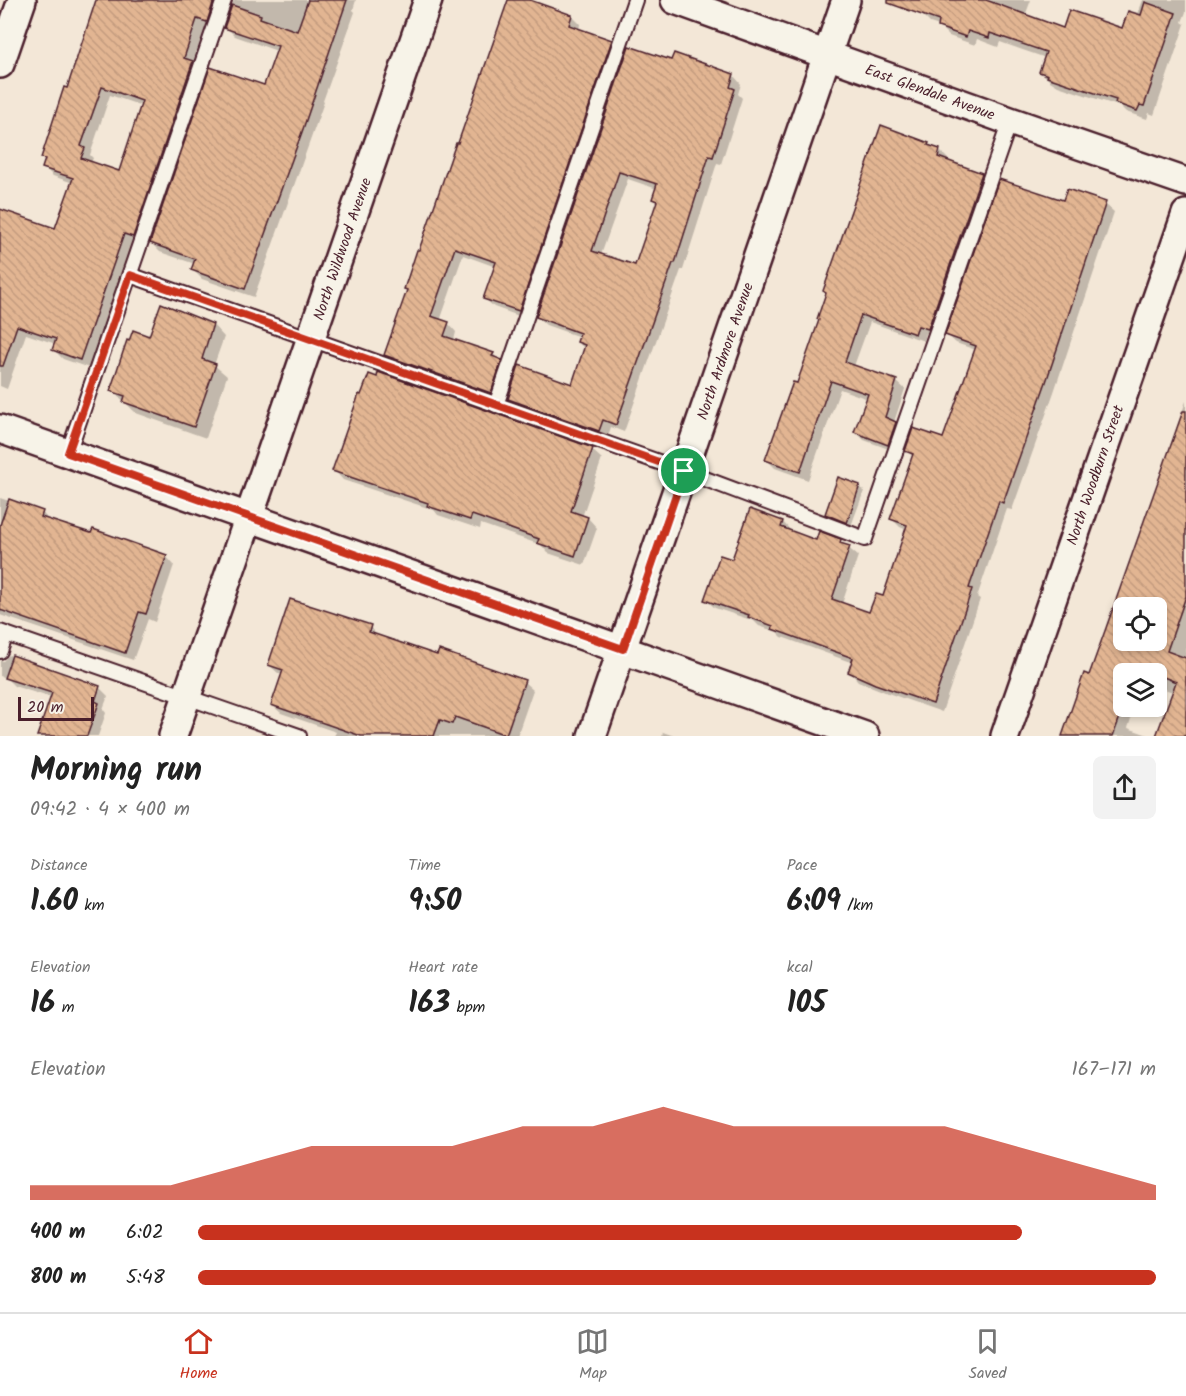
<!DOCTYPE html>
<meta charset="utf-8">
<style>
:root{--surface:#fff;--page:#f2f2f2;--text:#222;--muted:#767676;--line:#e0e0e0;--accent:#c8321e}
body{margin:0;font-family:Kalam,sans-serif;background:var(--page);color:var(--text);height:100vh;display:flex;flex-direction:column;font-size:22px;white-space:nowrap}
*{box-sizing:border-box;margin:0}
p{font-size:20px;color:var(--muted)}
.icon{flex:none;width:33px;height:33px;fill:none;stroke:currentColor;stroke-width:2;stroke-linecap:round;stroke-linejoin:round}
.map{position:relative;height:736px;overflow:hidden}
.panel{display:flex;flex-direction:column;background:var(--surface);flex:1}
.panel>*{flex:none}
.controls{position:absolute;left:1113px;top:597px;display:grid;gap:12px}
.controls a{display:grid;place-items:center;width:54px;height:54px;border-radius:9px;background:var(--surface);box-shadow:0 3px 9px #0003;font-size:30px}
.scale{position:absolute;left:18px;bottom:15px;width:76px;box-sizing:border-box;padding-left:6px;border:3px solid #4a1f2b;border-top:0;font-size:16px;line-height:21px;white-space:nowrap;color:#4a1f2b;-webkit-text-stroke:4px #f7f3e8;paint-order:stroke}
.pin{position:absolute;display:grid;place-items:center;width:51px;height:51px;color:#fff;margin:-26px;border:3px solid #fff;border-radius:50%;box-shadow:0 2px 6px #0007}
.round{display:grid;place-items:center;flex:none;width:63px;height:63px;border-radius:9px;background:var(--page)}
.headline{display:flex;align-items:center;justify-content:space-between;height:102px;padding:0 30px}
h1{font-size:33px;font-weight:700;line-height:45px}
.metrics{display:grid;grid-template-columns:repeat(3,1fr);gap:9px;height:102px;padding:6px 30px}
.metrics div{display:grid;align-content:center}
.metrics b{font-size:30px;font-weight:700}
.metrics small{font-size:16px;font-weight:400}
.metrics p{font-size:16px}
.chart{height:168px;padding:12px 30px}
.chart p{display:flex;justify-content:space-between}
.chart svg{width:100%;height:108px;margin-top:6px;fill:var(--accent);opacity:.7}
ul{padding:0 30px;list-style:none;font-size:20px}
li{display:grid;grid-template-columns:96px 72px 1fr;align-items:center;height:45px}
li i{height:15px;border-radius:8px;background:var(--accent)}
.tabs{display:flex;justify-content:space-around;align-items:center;height:84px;border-top:2px solid var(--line);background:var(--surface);font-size:16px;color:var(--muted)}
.tabs a{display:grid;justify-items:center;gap:3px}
.tabs .active{color:var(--accent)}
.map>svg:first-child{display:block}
.shadow{fill:#0003;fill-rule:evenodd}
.building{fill:url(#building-back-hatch);stroke:#4a1f2b;stroke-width:1.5;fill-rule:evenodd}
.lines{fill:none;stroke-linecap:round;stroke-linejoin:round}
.lane-casing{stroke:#4a1f2b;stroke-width:18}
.street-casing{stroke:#4a1f2b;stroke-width:32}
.lane{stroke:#f7f3e8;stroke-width:14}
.street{stroke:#f7f3e8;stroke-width:27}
.route-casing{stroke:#fff;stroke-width:12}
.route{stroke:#c8321e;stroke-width:8}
.labels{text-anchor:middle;stroke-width:5;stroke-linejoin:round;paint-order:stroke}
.street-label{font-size:15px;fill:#4a1f2b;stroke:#f7f3e8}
</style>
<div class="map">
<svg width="1186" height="736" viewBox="0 0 1186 736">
<defs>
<pattern id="building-back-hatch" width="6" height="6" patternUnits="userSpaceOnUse" patternTransform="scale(1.5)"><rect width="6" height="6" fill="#e2b592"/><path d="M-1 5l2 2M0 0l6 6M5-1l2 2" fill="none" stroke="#c39b7e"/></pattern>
</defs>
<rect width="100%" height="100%" fill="#f3e7d7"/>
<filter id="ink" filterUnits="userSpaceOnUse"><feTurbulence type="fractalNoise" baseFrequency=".0167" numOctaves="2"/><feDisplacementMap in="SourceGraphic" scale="12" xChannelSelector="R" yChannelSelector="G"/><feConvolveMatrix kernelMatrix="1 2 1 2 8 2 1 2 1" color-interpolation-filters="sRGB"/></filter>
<g filter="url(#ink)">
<g class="shadow">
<path d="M98,0H232L224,6L216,30L206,27L194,64L202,71L142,245L133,242L89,368L63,359L54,350L56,344L26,334L7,389L0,386V224L56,230L73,183L53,176L44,167L46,161L42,157L68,90ZM110,95L142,106L120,172L91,163L93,158L90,155Z"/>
<path d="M234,0H356L353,10L355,12L323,101L324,102L254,297L202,279L193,270L195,264L160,252L151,243L265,87L277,51L235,36L226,27Z"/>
<path d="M510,0H526L572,16L580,24L579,30L611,41L620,50L527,319L494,307L485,299L496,267L463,255L440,321L448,323L456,332L454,340L493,354L510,370L499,401L394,364L386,355L420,252Z"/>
<path d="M926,0H1031L1025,16L1064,30H1123L1137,16L1143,0H1186V12L1182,22L1185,24L1154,115L1149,113L1147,119L1126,112L1121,107L1058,86L1050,81L1041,72L1046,58L1000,42L998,47L977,39L975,45L949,36L939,26L930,23L921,14Z"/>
<path d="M672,62L733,75L741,84L738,94L742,98L721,164L717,163L683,270H681L624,432L611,427L607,439L518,407L509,399L573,385L585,349L578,342L580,337L546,325L537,317ZM628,179L657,189L653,199L658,203L636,267L601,255Z"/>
<path d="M928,144L932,148L940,151L948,159L947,162L982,174L990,183L937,337L926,333L924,341L870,322L854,366L896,381L905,389L894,422L904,432L897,452L864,440L856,432L868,399L840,389L808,480L775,468L767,460L798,385Z"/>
<path d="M1064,202L1105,204L1114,212L1054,392L1012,510L1007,509L977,597L980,599L942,712L885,692L858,681L850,672L853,663L782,637L777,632L759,626L754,621L715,608L706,600L733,561L783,522L791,531L817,542L840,541L858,556L842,604L870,614L884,598L907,530L900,527L892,519L913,457L907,450L944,440L976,350L956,343L947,335Z"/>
<path d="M161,305L213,325L224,337L214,365L227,376L206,438L136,413L112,390L150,338Z"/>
<path d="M1186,401V736L1173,692L1156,686V674H1124V706H1135L1128,728L1151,736H1063L1090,677L1177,430L1176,429ZM1124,608H1156V640H1124Z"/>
<path d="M592,450L602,459L582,517L588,518L597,528L584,565L548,553L541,545L481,524L480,529L438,515L434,510L343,480L334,470Z"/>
<path d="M859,486L864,491L851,526L831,518L827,514Z"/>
<path d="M0,498L42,512L50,522L166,556L174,565L155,622L148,619L133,660L0,615Z"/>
<path d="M370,627L378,637L438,657L524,682L533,690L517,736H334L336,732L281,713L272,705L283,675L278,673L269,665Z"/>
<path d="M9,655L99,687L108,696L103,709L106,713L98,736H38L52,698L14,686L6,678L0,676V661H3Z"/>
<path d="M663,732L674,736H662Z"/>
</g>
<g class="building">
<path d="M96,0H214L207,22L197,19L184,58L193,61L133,237L124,234L80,360L52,350L56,339L17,326L3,366H0V209L55,228L73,178L42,168L45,159L41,158L64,87L67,88ZM102,87L142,101L119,171L81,158L85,148L81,146Z"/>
<path d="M308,0H347L302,132L245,289L191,270L195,259L150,243L210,67L264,85L278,46L224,28L232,5L261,15L260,18L297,31Z"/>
<path d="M508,0H530L572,15L569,25L612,40L519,311L483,299L496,262L455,248L431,316L449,322L444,336L494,353L492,356L502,360L491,393L384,355L407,290L404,289L417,250H419L456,143H458Z"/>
<path d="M888,0H986L1063,28L1069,10L1122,28L1128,11L1141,15L1145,2L1176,13L1144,106L1140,105L1137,111L1115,103L1116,100L1047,77L1048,75L1039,72L1046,52L990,33L989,38L968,31L966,37L938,27L939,21L888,3Z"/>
<path d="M629,46L671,60L674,53L734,74L730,87L735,89L713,157L709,156L675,263H673L616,425L603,420L599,431L508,399L519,365L572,384L585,345L577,342L580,333L536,317ZM619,172L657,184L652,199L657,201L635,265L592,251Z"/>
<path d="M881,125L929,143L928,145L940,149L938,157L982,173L928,329L918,326L915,334L861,315L845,362L897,380L885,417L896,422L888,445L854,432L868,394L831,381L800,472L765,460L793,382L797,383L819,320L817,319L826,293L823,291Z"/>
<path d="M999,179L1063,200L1067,189L1106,202L1046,382L1003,503L999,501L969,588L972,589L933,704L875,684L848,672L853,658L772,629L773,626L748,617L749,615L704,600L720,555L732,559L750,509L783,521L781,527L816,540L819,531L841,539L840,543L850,546L832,599L869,612L876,594L883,596L907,525L890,519L913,454L905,451L913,428L943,438L976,346L945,335Z"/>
<path d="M161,303L213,324L202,359L216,364L194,427L123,402L125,396L110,391L127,340L129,341L133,330L149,336Z"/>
<path d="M378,372L593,448L571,511L588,517L575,556L537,543L539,539L472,515L470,520L427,506L428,503L332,471L359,394L361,395L369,374L377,377Z"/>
<path d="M1183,411H1186V596L1167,651L1186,658V736H1156L1176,682L1156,674H1124V706L1113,736H1062L1084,673L1089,675L1106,628ZM1124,608H1156V640H1124Z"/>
<path d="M838,477L860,485L847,523L825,514Z"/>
<path d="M9,499L43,511L41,517L91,533L93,529L167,555L146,614L139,612L125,653L0,610V525Z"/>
<path d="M290,599L371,625L369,632L437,655L439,650L525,680L506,735L455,717L452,724L440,720L434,736H361L271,705L283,670L268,665Z"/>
<path d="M12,655L100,686L95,701L99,703L87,736H37L52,693L4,678Z"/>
</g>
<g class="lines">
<g class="lane-casing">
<g id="lane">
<path d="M130,275L684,471L865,539L1010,121"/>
<path d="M496,405L635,0"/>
<path d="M68,453L224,0"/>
<path d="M0,632L299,736"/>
<path d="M0,651L6,634"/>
</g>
</g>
<g class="street-casing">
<g id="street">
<path d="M675,0L1010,121L1186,182"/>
<path d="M0,64L22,0"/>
<path d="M0,429L865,736"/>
<path d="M173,736L428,0"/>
<path d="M592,736L846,0"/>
<path d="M1005,736L1186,214"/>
</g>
</g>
<use href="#lane" class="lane"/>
<use href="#street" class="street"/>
</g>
</g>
<g class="lines" filter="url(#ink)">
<g class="route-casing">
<path id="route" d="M130,275L684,471L623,649L68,453Z"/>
</g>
<use href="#route" class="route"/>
</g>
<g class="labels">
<g class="street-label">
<text transform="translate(930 92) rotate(20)" y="5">East Glendale Avenue</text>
<text transform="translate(342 249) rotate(-71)" y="5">North Wildwood Avenue</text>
<text transform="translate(725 351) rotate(-71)" y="5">North Ardmore Avenue</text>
<text transform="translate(1095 475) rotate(-71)" y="5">North Woodburn Street</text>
</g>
</g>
</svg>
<div class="controls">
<a><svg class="icon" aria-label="locate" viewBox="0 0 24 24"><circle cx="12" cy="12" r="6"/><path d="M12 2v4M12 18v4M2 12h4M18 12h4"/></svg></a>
<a><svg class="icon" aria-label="layers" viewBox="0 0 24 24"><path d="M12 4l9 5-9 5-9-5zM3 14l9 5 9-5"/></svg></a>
</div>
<div class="scale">20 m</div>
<div class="pin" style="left:684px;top:471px;background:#1e9e55"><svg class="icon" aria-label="arrive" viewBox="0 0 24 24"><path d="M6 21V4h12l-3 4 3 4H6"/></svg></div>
</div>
<section class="panel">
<div class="headline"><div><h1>Morning run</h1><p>09:42 · 4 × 400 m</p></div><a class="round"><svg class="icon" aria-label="share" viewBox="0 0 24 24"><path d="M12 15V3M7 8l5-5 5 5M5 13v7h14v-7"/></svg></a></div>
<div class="metrics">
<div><p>Distance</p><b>1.60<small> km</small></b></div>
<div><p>Time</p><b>9:50</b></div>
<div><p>Pace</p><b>6:09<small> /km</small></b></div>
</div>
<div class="metrics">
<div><p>Elevation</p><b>16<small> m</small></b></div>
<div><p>Heart rate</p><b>163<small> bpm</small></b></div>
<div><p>kcal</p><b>105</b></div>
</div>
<div class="chart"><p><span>Elevation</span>167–171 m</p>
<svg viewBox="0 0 160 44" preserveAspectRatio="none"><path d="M0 44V38L10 38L20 38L30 30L40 22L50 22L60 22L70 14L80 14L90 6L100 14L110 14L120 14L130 14L140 22L150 30L160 38V44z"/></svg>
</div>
<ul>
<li><b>400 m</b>6:02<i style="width:86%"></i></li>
<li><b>800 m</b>5:48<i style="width:100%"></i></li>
</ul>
</section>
<nav class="tabs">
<a class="active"><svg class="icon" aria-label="home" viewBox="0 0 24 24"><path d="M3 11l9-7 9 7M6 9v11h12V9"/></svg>Home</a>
<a><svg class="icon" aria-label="map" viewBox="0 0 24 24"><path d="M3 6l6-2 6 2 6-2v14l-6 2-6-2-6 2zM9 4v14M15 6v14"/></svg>Map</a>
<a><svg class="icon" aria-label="saved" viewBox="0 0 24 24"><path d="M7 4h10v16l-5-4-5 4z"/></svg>Saved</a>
</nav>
